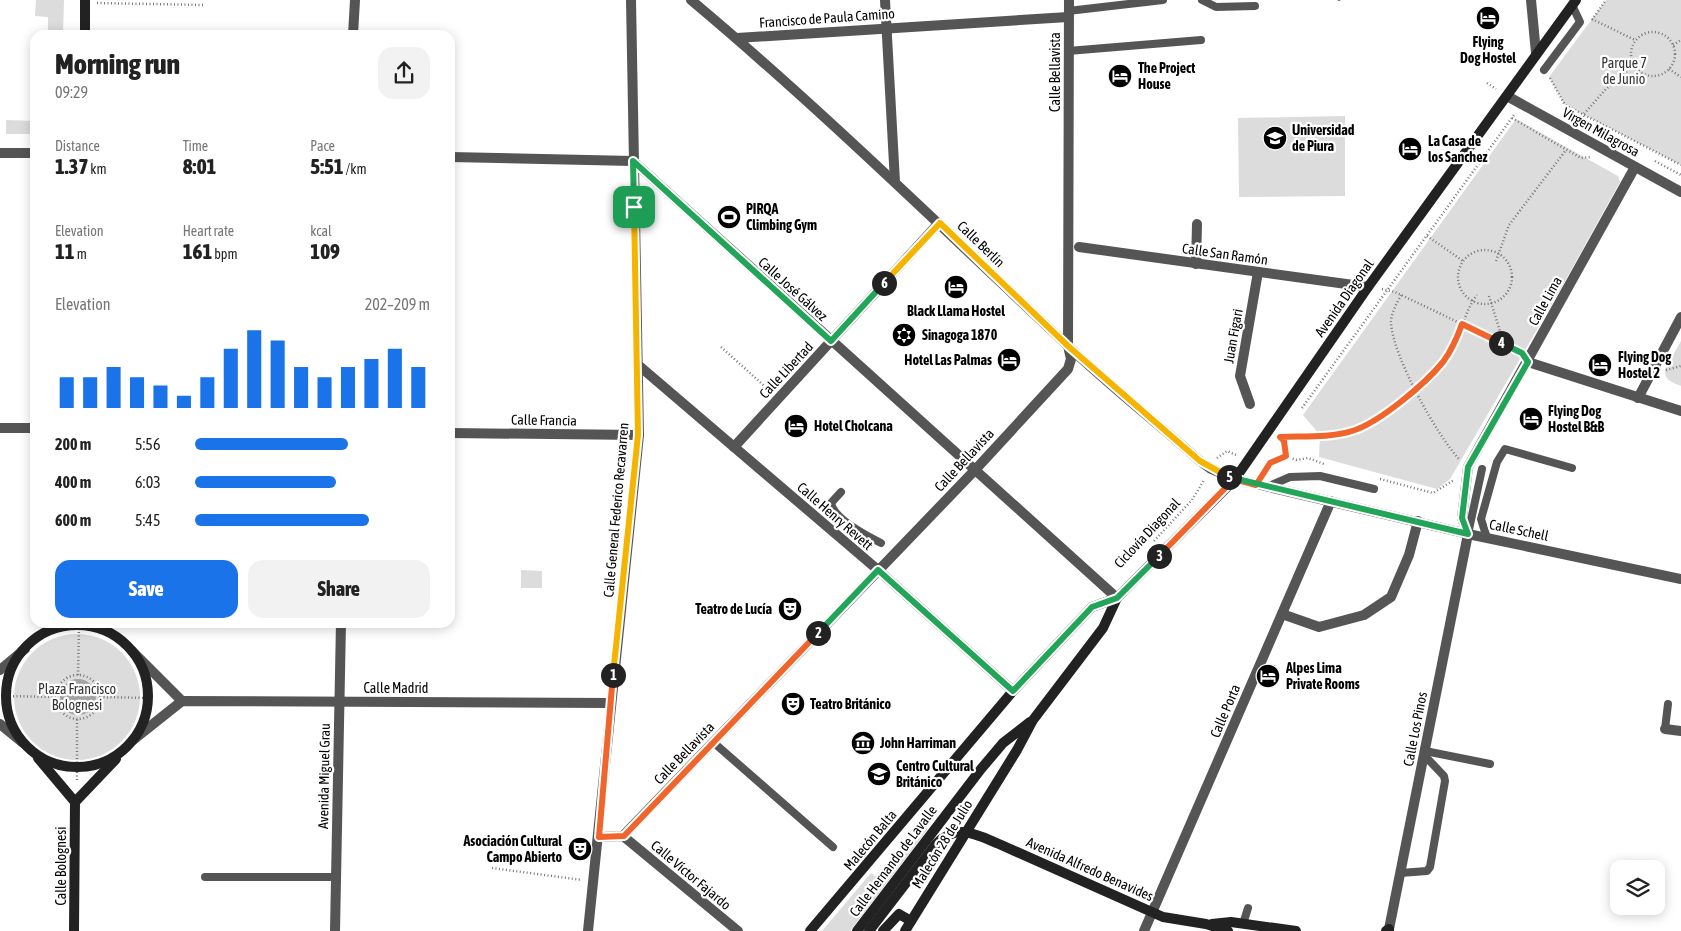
<!DOCTYPE html>
<meta charset="utf-8">
<style>
:root{--surface:#fff;--page:#f2f2f2;--text:#222;--muted:#767676;--accent:#1a73e8}
body{margin:0;font-family:"Asap Condensed",sans-serif;background:var(--page);color:var(--text);height:100vh;display:flex;flex-direction:column;font-size:19px;white-space:nowrap}
*{box-sizing:border-box;margin:0}
p{font-size:16px;color:var(--muted)}
.icon{flex:none;width:28px;height:28px;fill:none;stroke:currentColor;stroke-width:2;stroke-linecap:round;stroke-linejoin:round}
.map{position:relative;flex:1;overflow:hidden}
.drawer{position:absolute;left:30px;top:30px;width:425px;height:598px;display:flex;flex-direction:column;background:var(--surface);border-radius:15px;box-shadow:0 2px 12px #0003}
.drawer>*{flex:none}
.buttons{position:absolute;left:1610px;top:860px;display:grid;gap:10px}
.buttons a{display:grid;place-items:center;width:55px;height:55px;border-radius:10px;background:var(--surface);box-shadow:0 2px 12px #0003;font-size:25px}
.pin{position:absolute;display:grid;place-items:center;width:42px;height:42px;color:#fff;margin:-21px;border-radius:10px;box-shadow:0 2px 8px #0006}
.km{position:absolute;width:25px;height:25px;margin:-12px;border-radius:50%;background:#222;color:#fff;font-size:14px;line-height:25px;text-align:center}
.round{display:grid;place-items:center;flex:none;width:52px;height:52px;border-radius:15px;background:var(--page)}
.overview{display:flex;align-items:center;justify-content:space-between;height:85px;padding:0 25px}
h1{font-size:28px;font-weight:800;line-height:38px}
.stats{display:grid;grid-template-columns:repeat(3,1fr);gap:8px;height:85px;padding:5px 25px}
.stats div{display:grid;align-content:center}
.stats b{font-size:21px;font-weight:800}
.stats small{font-size:14px;font-weight:400}
.stats p{font-size:14px}
.chart{height:140px;padding:10px 25px}
.chart p{display:flex;justify-content:space-between}
.chart svg{width:100%;height:90px;margin-top:5px;stroke:var(--accent);stroke-width:6}
.cta{display:flex;gap:10px;margin-top:auto;padding:10px 25px}
.cta a{flex:1;height:58px;border-radius:15px;background:var(--accent);color:#fff;font-size:20px;font-weight:800;line-height:58px;text-align:center}
.cta a+a{background:var(--page);color:var(--text)}
ul{padding:0 25px;list-style:none;font-size:16px}
li{display:grid;grid-template-columns:80px 60px 1fr;align-items:center;height:38px}
li i{height:12px;border-radius:6px;background:var(--accent)}
.map>svg:first-child{display:block}
.green{fill:#dcdcdc}
.water{fill:#a3a3a3}
.lines{fill:none;stroke-linecap:round;stroke-linejoin:round}
.path{stroke:#777;stroke-width:2.5;stroke-dasharray:1 2.5;stroke-linecap:butt}
.service{stroke:#555;stroke-width:8}
.pedestrian{stroke:#555;stroke-width:10}
.minor{stroke:#555;stroke-width:10}
.tertiary{stroke:#555;stroke-width:10}
.secondary{stroke:#222;stroke-width:10}
.split-1-casing{stroke:#fff;stroke-width:10}
.split-2-casing{stroke:#fff;stroke-width:10}
.split-3-casing{stroke:#fff;stroke-width:10}
.split-4-casing{stroke:#fff;stroke-width:10}
.split-5-casing{stroke:#fff;stroke-width:10}
.split-6-casing{stroke:#fff;stroke-width:10}
.split-7-casing{stroke:#fff;stroke-width:10}
.split-1{stroke:#f5b400;stroke-width:6}
.split-2{stroke:#f0652b;stroke-width:6}
.split-3{stroke:#22a559;stroke-width:6}
.split-4{stroke:#f0652b;stroke-width:6}
.split-5{stroke:#22a559;stroke-width:6}
.split-6{stroke:#f5b400;stroke-width:6}
.split-7{stroke:#22a559;stroke-width:6}
.labels{text-anchor:middle;stroke-width:4.5;stroke-linejoin:round;paint-order:stroke}
.street-label{font-size:14px;fill:#000;stroke:#fff}
.poi-label{font-size:14px;font-weight:bold;fill:#000;stroke:#fff;text-anchor:start}
.park-label{font-size:14px;fill:#333;stroke:#fff}
</style>
<div class="map">
<svg width="1681" height="931" viewBox="0 0 1681 931">
<rect width="100%" height="100%" fill="#fff"/>
<g class="green">
<path d="M36,0H64L63,35H48V17L35,16Z"/>
<path d="M1606,0H1681V165L1565,105L1549,77Z"/>
<path d="M1345,116V196L1239,197L1238,118Z"/>
<path d="M1516,119L1618,176L1620,182L1560,290L1450,479L1437,489L1319,457L1320,435L1303,415Z"/>
<path d="M6,120L35,121V134H6Z"/>
<path d="M1681,341V386C1672,382 1664,380 1665,369Z"/>
<path d="M521,570L542,571V588H521Z"/>
<circle cx="77" cy="697" r="63"/>
<path d="M921,823L928,829L850,931H822L871,873L875,876Z"/>
</g>
<circle class="water" cx="78" cy="697" r="18"/>
<g class="lines">
<g class="path">
<path d="M1339,1V0"/>
<path d="M97,3L205,5"/>
<path d="M1592,19L1635,40"/>
<path d="M1592,20L1606,0"/>
<circle cx="1653" cy="54" r="22"/>
<path d="M1673,45L1681,40"/>
<path d="M1669,69L1681,77"/>
<path d="M1550,78L1565,105L1681,165"/>
<path d="M1487,83L1496,89"/>
<path d="M1512,118L1581,158L1592,157"/>
<path d="M1583,124V115L1606,89L1634,65"/>
<path d="M1655,161L1681,175"/>
<path d="M1427,236L1463,261"/>
<circle cx="1485" cy="277" r="27"/>
<path d="M1496,261L1509,225L1566,150"/>
<path d="M1382,289L1395,292L1518,351"/>
<path d="M1401,295C1397,303 1390,315 1391,324C1394,358 1436,434 1459,459"/>
<path d="M1489,296L1504,344"/>
<path d="M721,347L770,391"/>
<path d="M1666,370L1681,366"/>
<path d="M1302,408L1514,115"/>
<path d="M1280,437L1284,441L1286,456L1296,460L1308,458L1324,464"/>
<path d="M1280,437C1303,436 1330,438 1352,431C1385,422 1434,375 1453,346C1463,330 1465,310 1477,295"/>
<path d="M1217,458L1227,451L1236,455"/>
<path d="M1263,474L1269,463L1286,456"/>
<path d="M1380,479L1433,493L1454,480"/>
<path d="M1154,541L1192,500L1204,480"/>
<path d="M78,675L79,626"/>
<circle cx="78" cy="697" r="22"/>
<path d="M6,696L56,697"/>
<path d="M100,697L148,698"/>
<path d="M77,780V719"/>
<path d="M492,868L582,880"/>
</g>
<g class="service">
<path d="M1202,0L1216,7L1255,6"/>
<path d="M1068,11L1163,0"/>
<path d="M1068,51L1201,40"/>
<path d="M1544,70L1580,22L1572,5"/>
<path d="M1267,487L1290,477L1320,476L1374,489"/>
<path d="M841,492L831,503C834,519 867,536 881,543"/>
<path d="M1468,534L1482,469"/>
<path d="M1487,538L1481,519L1497,462L1505,449L1572,468"/>
<path d="M1665,729L1668,704"/>
<path d="M713,742L833,847"/>
<path d="M1425,751L1490,764"/>
<path d="M1400,873L1427,871L1430,867L1445,781L1444,776L1424,755"/>
<path d="M205,877H336"/>
<path d="M1243,924L1248,908"/>
</g>
<g class="pedestrian">
<path d="M1507,96L1681,192"/>
<path d="M1079,247L1368,287"/>
<path d="M1196,264L1197,224"/>
<path d="M1528,362L1681,411"/>
<path d="M1638,398L1681,317"/>
<path d="M1250,404L1240,376L1258,272"/>
<path d="M1468,534L1462,518L1468,467L1635,167"/>
<path d="M1282,614L1319,627L1364,615L1391,597L1409,555L1418,521"/>
</g>
<g class="minor">
<path d="M691,0C821,109 942,228 1066,344C1109,385 1156,422 1200,461L1211,469L1235,479"/>
<path d="M885,0L895,182"/>
<path d="M1531,0L1536,53"/>
<path d="M353,35L355,0"/>
<path d="M737,38L1068,17"/>
<path d="M0,153H35"/>
<path d="M450,157L633,161L1117,598"/>
<path d="M637,364L878,570L1013,691"/>
<path d="M0,428H35"/>
<path d="M450,433L639,435"/>
<path d="M734,447L939,223"/>
<path d="M132,651L182,701"/>
<path d="M0,670L25,649"/>
<path d="M0,724L23,743"/>
<path d="M1665,729L1681,731"/>
<path d="M133,740L182,701L610,703"/>
<path d="M623,836L975,470L1068,369L1071,359L1068,346L1069,0"/>
<path d="M599,837L623,836L738,931"/>
<path d="M335,931L341,622"/>
<path d="M588,931L639,435L631,0"/>
<path d="M1144,931L1331,501"/>
</g>
<g class="tertiary">
<path d="M1235,479L1468,534L1681,579"/>
<path d="M1389,929L1468,534"/>
</g>
<g class="secondary">
<path d="M85,35V0"/>
<circle cx="77" cy="696" r="71"/>
<path d="M38,758L75,802L74,931"/>
<path d="M75,802L116,759"/>
<path d="M1212,924L1231,922L1296,931"/>
<path d="M810,931L1013,691L1092,607L1117,598"/>
<path d="M857,931L981,769L1003,743L1030,722"/>
<path d="M869,931L936,844C957,823 975,834 999,844L1163,917L1206,924L1228,931"/>
<path d="M883,931L899,914L911,921"/>
<path d="M905,931L1017,750L1033,720L1103,628L1117,598L1235,479L1368,287L1576,0"/>
<path d="M1386,931L1389,929V931"/>
</g>
</g>
<g class="lines">
<g class="split-1-casing">
<path id="split-1" d="M613,675L638,435L634,207"/>
</g>
<g class="split-2-casing">
<path id="split-2" d="M613,675L599,837L624,836L818,633"/>
</g>
<g class="split-3-casing">
<path id="split-3" d="M818,633L878,570L1013,691L1092,607L1117,598L1159,556"/>
</g>
<g class="split-4-casing">
<path id="split-4" d="M1159,556L1234,479L1256,485L1270,463L1286,456L1284,441L1280,437C1303,436 1330,438 1352,431C1379,423 1425,384 1443,362C1452,350 1457,338 1462,324L1501,343"/>
</g>
<g class="split-5-casing">
<path id="split-5" d="M1229,477L1468,534L1462,518L1468,467L1528,362L1522,353L1501,343"/>
</g>
<g class="split-6-casing">
<path id="split-6" d="M884,283L940,223L1068,346L1200,461L1229,477"/>
</g>
<g class="split-7-casing">
<path id="split-7" d="M634,207L633,161L831,341L884,283"/>
</g>
<use href="#split-1" class="split-1"/>
<use href="#split-2" class="split-2"/>
<use href="#split-3" class="split-3"/>
<use href="#split-4" class="split-4"/>
<use href="#split-5" class="split-5"/>
<use href="#split-6" class="split-6"/>
<use href="#split-7" class="split-7"/>
</g>
<defs>
<g id="hotel-disc" transform="scale(1.25)"><circle r="9.5" fill="#000" stroke="#fff"/><path d="M-6-4.5h1.5V1H6V5H4.5V3h-9V5H-6ZM-4 0a1.8 1.8 0 1 1 3.6 0ZM.5 0V-2.5h3Q6-2.5 6 0Z" fill="#fff"/></g>
<g id="university-disc" transform="scale(1.25)"><circle r="9.5" fill="#000" stroke="#fff"/><path d="M0-5L7-2L0 1L-7-2ZM-4 1L0 2.5L4 1V4Q0 6-4 4Z" fill="#fff"/></g>
<g id="stadium-disc" transform="scale(1.25)"><circle r="9.5" fill="#000" stroke="#fff"/><path d="M0-5a6.5 5 0 1 0 0 10a6.5 5 0 1 0 0-10ZM-3.5-1.8h7v3.6h-7Z" fill="#fff"/></g>
<g id="synagogue-disc" transform="scale(1.25)"><circle r="9.5" fill="#000" stroke="#fff"/><path d="M0-6.5L5.6 3.2H-5.6ZM0 6.5L5.6-3.2H-5.6Z" fill="#fff"/></g>
<g id="theatre-disc" transform="scale(1.25)"><circle r="9.5" fill="#000" stroke="#fff"/><path d="M-5-5.5Q0-4 5-5.5V0Q5 5 0 6Q-5 5-5 0ZM-3.3-2.5H-1v1.5H-3.3ZM1-2.5H3.3v1.5H1ZM-2.8 1Q0 5.5 2.8 1Z" fill="#fff"/></g>
<g id="museum-disc" transform="scale(1.25)"><circle r="9.5" fill="#000" stroke="#fff"/><path d="M0-6L6-3V-2H-6V-3ZM-5-1h2V3h-2ZM-1-1h2V3h-2ZM3-1h2V3H3ZM-6 4H6V6H-6Z" fill="#fff"/></g>
</defs>
<g fill-rule="evenodd">
<use href="#hotel-disc" x="1488" y="18"/>
<use href="#hotel-disc" x="1120" y="76"/>
<use href="#university-disc" x="1275" y="138"/>
<use href="#hotel-disc" x="1410" y="149"/>
<use href="#stadium-disc" x="729" y="217"/>
<use href="#hotel-disc" x="956" y="287"/>
<use href="#synagogue-disc" x="904" y="335"/>
<use href="#hotel-disc" x="1009" y="360"/>
<use href="#hotel-disc" x="1600" y="365"/>
<use href="#hotel-disc" x="1531" y="419"/>
<use href="#hotel-disc" x="796" y="426"/>
<use href="#theatre-disc" x="790" y="609"/>
<use href="#hotel-disc" x="1268" y="676"/>
<use href="#theatre-disc" x="793" y="704"/>
<use href="#museum-disc" x="863" y="743"/>
<use href="#university-disc" x="879" y="774"/>
<use href="#theatre-disc" x="580" y="849"/>
</g>
<g class="labels">
<g class="street-label">
<text transform="translate(827 18) rotate(-4)" y="5">Francisco de Paula Camino</text>
<text transform="translate(1055 72) rotate(-90)" y="5">Calle Bellavista</text>
<text transform="translate(1601 132) rotate(29)" y="5">Virgen Milagrosa</text>
<text transform="translate(981 244) rotate(44)" y="5">Calle Berlín</text>
<text transform="translate(1225 254) rotate(8)" y="5">Calle San Ramón</text>
<text transform="translate(793 289) rotate(42)" y="5">Calle José Gálvez</text>
<text transform="translate(1344 298) rotate(-55)" y="5">Avenida Diagonal</text>
<text transform="translate(1545 301) rotate(-61)" y="5">Calle Lima</text>
<text transform="translate(1233 336) rotate(-80)" y="5">Juan Figari</text>
<text transform="translate(786 370) rotate(-47)" y="5">Calle Libertad</text>
<text transform="translate(544 420) rotate(1)" y="5">Calle Francia</text>
<text transform="translate(964 460) rotate(-47)" y="5">Calle Bellavista</text>
<text transform="translate(616 510) rotate(-85)" y="5">Calle General Federico Recavarren</text>
<text transform="translate(835 516) rotate(41)" y="5">Calle Henry Revett</text>
<text transform="translate(1519 530) rotate(12)" y="5">Calle Schell</text>
<text transform="translate(1147 533) rotate(-47)" y="5">Ciclovía Diagonal</text>
<text x="396" y="693">Calle Madrid</text>
<text transform="translate(1225 711) rotate(-67)" y="5">Calle Porta</text>
<text transform="translate(1415 729) rotate(-79)" y="5">Calle Los Pinos</text>
<text transform="translate(684 753) rotate(-46)" y="5">Calle Bellavista</text>
<text transform="translate(324 776) rotate(-89)" y="5">Avenida Miguel Grau</text>
<text transform="translate(870 840) rotate(-50)" y="5">Malecón Balta</text>
<text transform="translate(942 844) rotate(-58)" y="5">Malecón 28 de Julio</text>
<text transform="translate(893 861) rotate(-53)" y="5">Calle Hernando de Lavalle</text>
<text transform="translate(61 866) rotate(-90)" y="5">Calle Bolognesi</text>
<text transform="translate(1090 869) rotate(24)" y="5">Avenida Alfredo Benavides</text>
<text transform="translate(691 875) rotate(40)" y="5">Calle Víctor Fajardo</text>
</g>
<g class="poi-label">
<text x="1488" y="47" text-anchor="middle">Flying<tspan x="1488" dy="16">Dog Hostel</tspan></text>
<text x="1138" y="73">The Project<tspan x="1138" dy="16">House</tspan></text>
<text x="1292" y="135">Universidad<tspan x="1292" dy="16">de Piura</tspan></text>
<text x="1428" y="146">La Casa de<tspan x="1428" dy="16">los Sanchez</tspan></text>
<text x="746" y="214">PIRQA<tspan x="746" dy="16">Climbing Gym</tspan></text>
<text x="956" y="316" text-anchor="middle">Black Llama Hostel</text>
<text x="922" y="340">Sinagoga 1870</text>
<text x="1618" y="362">Flying Dog<tspan x="1618" dy="16">Hostel 2</tspan></text>
<text x="992" y="365" text-anchor="end">Hotel Las Palmas</text>
<text x="1548" y="416">Flying Dog<tspan x="1548" dy="16">Hostel B&amp;B</tspan></text>
<text x="814" y="431">Hotel Cholcana</text>
<text x="772" y="614" text-anchor="end">Teatro de Lucía</text>
<text x="1286" y="673">Alpes Lima<tspan x="1286" dy="16">Private Rooms</tspan></text>
<text x="810" y="709">Teatro Británico</text>
<text x="880" y="748">John Harriman</text>
<text x="896" y="771">Centro Cultural<tspan x="896" dy="16">Británico</tspan></text>
<text x="562" y="846" text-anchor="end">Asociación Cultural<tspan x="562" dy="16">Campo Abierto</tspan></text>
</g>
<g class="park-label">
<text x="1624" y="68">Parque 7<tspan x="1624" dy="16">de Junio</tspan></text>
<text x="77" y="694">Plaza Francisco<tspan x="77" dy="16">Bolognesi</tspan></text>
</g>
</g>
</svg>
<div class="buttons">
<a><svg class="icon" aria-label="layers" viewBox="0 0 24 24"><path d="M12 4l9 5-9 5-9-5zM3 14l9 5 9-5"/></svg></a>
</div>
<div class="pin" style="left:634px;top:207px;background:#1e9e55"><svg class="icon" aria-label="arrive" viewBox="0 0 24 24"><path d="M6 21V4h12l-3 4 3 4H6"/></svg></div>
<b class="km" style="left:613px;top:675px">1</b>
<b class="km" style="left:818px;top:633px">2</b>
<b class="km" style="left:1159px;top:556px">3</b>
<b class="km" style="left:1501px;top:343px">4</b>
<b class="km" style="left:1229px;top:477px">5</b>
<b class="km" style="left:884px;top:283px">6</b>
<section class="drawer">
<div class="overview"><div><h1>Morning run</h1><p>09:29</p></div><a class="round"><svg class="icon" aria-label="share" viewBox="0 0 24 24"><path d="M12 15V3M7 8l5-5 5 5M5 13v7h14v-7"/></svg></a></div>
<div class="stats">
<div><p>Distance</p><b>1.37<small> km</small></b></div>
<div><p>Time</p><b>8:01</b></div>
<div><p>Pace</p><b>5:51<small> /km</small></b></div>
</div>
<div class="stats">
<div><p>Elevation</p><b>11<small> m</small></b></div>
<div><p>Heart rate</p><b>161<small> bpm</small></b></div>
<div><p>kcal</p><b>109</b></div>
</div>
<div class="chart"><p><span>Elevation</span>202–209 m</p>
<svg viewBox="0 0 160 44" preserveAspectRatio="none"><path d="M5 44V29M15 44V29M25 44V24M35 44V29M45 44V33M55 44V38M65 44V29M75 44V15M85 44V6M95 44V11M105 44V24M115 44V29M125 44V24M135 44V20M145 44V15M155 44V24"/></svg>
</div>
<ul>
<li><b>200 m</b>5:56<i style="width:65%"></i></li>
<li><b>400 m</b>6:03<i style="width:60%"></i></li>
<li><b>600 m</b>5:45<i style="width:74%"></i></li>
</ul>
<div class="cta"><a>Save</a><a>Share</a></div>
</section>
</div>
